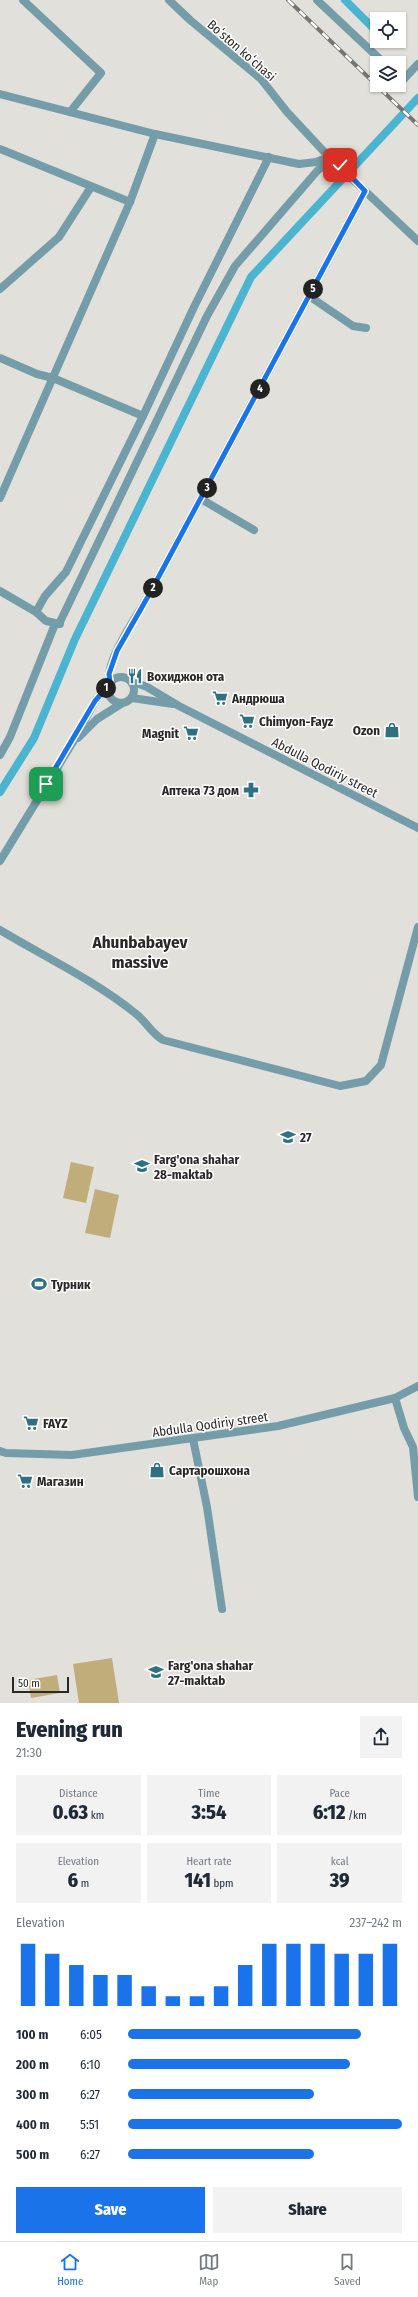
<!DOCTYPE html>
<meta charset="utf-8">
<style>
:root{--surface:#fff;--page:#f2f2f3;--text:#1f2937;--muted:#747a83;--line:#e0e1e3;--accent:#1a73e8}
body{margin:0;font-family:"Fira Sans Condensed",sans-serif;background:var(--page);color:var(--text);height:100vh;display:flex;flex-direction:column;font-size:15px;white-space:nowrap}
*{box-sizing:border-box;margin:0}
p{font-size:13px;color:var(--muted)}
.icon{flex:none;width:22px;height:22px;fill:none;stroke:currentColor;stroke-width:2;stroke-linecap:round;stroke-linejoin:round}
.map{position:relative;height:1703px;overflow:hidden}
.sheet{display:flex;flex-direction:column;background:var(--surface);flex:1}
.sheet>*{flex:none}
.controls{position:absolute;left:370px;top:12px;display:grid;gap:8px}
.controls a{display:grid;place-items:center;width:36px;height:36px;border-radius:0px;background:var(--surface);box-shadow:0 1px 3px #0004;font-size:20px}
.scale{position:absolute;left:12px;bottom:10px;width:57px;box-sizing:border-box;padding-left:4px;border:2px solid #2a2927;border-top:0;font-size:11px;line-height:14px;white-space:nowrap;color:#2a2927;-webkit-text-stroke:3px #fff;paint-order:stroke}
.pin{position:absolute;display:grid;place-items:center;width:34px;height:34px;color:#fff;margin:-17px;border-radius:8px;box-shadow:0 2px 6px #0006}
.km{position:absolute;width:20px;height:20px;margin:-10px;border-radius:50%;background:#222;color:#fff;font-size:11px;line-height:20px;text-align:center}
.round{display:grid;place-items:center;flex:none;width:42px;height:42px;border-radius:0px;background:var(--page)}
.overview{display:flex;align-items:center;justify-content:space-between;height:68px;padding:0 16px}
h1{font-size:22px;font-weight:800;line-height:30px}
.figures{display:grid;grid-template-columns:repeat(3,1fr);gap:6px;height:68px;padding:4px 16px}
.figures div{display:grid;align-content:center;border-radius:0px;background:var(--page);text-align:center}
.figures b{font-size:20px;font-weight:800}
.figures small{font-size:11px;font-weight:400}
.figures p{font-size:11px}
.chart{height:112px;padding:8px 16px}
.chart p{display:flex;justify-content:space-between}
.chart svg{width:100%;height:72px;margin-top:4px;stroke:var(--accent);stroke-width:6}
.action{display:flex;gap:8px;margin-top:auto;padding:8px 16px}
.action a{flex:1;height:46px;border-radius:0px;background:var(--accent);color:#fff;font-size:16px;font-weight:800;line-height:46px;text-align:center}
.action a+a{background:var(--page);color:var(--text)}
ul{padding:0 16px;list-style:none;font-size:13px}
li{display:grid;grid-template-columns:64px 48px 1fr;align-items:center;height:30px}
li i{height:10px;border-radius:5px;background:var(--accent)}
.tabs{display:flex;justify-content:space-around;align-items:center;height:56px;border-top:1px solid var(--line);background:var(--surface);font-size:11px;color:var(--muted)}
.tabs a{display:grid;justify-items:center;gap:2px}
.tabs .on{color:var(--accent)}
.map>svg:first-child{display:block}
.garden{fill:#c1ad7a}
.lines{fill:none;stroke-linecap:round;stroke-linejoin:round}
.canal{stroke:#4ab4d1;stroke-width:8}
.minor{stroke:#759da9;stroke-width:8}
.rail-casing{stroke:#767571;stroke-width:4}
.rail{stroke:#fff;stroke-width:2.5;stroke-dasharray:8;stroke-linecap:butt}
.route-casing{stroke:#fff;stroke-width:8}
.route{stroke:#1a73e8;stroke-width:5}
.labels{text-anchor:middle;stroke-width:3;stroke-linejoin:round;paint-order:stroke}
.street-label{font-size:13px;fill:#2a2927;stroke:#fff}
.poi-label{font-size:13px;font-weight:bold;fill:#2a2927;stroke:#fff;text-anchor:start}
.district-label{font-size:17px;font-weight:bold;fill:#2a2927;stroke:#fff}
</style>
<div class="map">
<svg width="418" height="1703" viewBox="0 0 418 1703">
<rect width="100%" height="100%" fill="#e2e0da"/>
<g class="garden">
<path d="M71,1162L94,1167L86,1203L63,1198Z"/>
<path d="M95,1189L119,1195L110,1238L85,1233Z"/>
<path d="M112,1658L119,1703H79L73,1664Z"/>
<path d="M57,1675L60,1693L31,1698L28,1680Z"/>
</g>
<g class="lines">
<g class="canal">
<path d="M345,0L377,32"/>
<path d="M0,792L34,738L75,639L251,277L418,98"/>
</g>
<g class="minor">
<path d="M23,0L101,73L70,112"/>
<path d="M169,0L190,20L261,79L287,112L329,157L418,241"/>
<path d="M317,0L384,63"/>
<path d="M399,77L403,80L418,64"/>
<path d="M0,94L155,134L299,164L316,162L329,157"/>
<path d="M0,149L130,202L155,134"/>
<path d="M0,289L59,237L91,187"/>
<path d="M309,296L353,326L366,328"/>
<path d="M0,358L37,374L53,378L143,416"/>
<path d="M0,498L130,202"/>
<path d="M201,499L254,530"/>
<path d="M0,591L36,612L46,621L60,624"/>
<path d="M36,612L45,596L66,572L143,416L194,307L269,157"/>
<path d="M59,624L207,316L235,266L318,170L332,160"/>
<circle cx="121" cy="690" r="13"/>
<path d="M131,681L147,687L179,706L418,828"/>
<path d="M110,682C103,662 140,612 150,593L365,191"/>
<path d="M132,698L173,704"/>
<path d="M78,738L97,719L121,704"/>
<path d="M0,755L10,737L55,624"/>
<path d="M0,861L73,742L95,701L108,686"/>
<path d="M0,930C45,957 94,980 135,1013C146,1021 151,1033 163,1040L340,1086L366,1081L381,1065L418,927"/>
<path d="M395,1398L404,1428L413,1447L418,1497"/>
<path d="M193,1439L207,1507L222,1609"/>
<path d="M0,1451L6,1453L72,1455L278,1426L395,1398L418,1386"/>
</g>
<g class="rail-casing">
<path id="rail" d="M288,0L418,125"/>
</g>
<use href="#rail" class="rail"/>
</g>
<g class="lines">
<g class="route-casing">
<path id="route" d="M46,784L95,701L108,686L110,682L109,674L117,651L150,593L365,191L340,165"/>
</g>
<use href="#route" class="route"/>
</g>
<defs>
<g id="restaurant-bare" transform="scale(1.2)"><path d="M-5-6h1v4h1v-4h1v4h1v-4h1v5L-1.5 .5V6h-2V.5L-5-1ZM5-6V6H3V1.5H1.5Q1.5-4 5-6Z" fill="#2f7183" stroke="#fff" stroke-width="2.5" paint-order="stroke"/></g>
<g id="supermarket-bare" transform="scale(1.2)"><path d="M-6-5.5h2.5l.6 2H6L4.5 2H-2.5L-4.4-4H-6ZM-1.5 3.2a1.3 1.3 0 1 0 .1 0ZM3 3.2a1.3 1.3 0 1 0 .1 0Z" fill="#2f7183" stroke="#fff" stroke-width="2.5" paint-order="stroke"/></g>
<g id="shop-bare" transform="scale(1.2)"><path d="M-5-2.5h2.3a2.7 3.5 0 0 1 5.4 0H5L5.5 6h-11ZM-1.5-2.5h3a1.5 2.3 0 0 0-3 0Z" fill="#2f7183" stroke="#fff" stroke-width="2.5" paint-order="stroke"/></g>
<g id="pharmacy-bare" transform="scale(1.2)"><path d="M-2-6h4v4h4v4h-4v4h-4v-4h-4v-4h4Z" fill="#2f7183" stroke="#fff" stroke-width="2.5" paint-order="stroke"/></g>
<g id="school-bare" transform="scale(1.2)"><path d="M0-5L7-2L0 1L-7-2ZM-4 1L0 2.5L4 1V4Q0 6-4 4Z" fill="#2f7183" stroke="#fff" stroke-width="2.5" paint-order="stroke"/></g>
<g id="stadium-bare" transform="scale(1.2)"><path d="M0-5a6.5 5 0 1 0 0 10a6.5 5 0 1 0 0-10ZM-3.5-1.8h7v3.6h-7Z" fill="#2f7183" stroke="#fff" stroke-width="2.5" paint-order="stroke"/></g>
</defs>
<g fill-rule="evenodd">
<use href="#restaurant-bare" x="135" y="676"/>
<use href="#supermarket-bare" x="220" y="698"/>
<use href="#supermarket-bare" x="247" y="721"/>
<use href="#shop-bare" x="392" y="730"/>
<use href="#supermarket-bare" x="191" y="733"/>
<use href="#pharmacy-bare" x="251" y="790"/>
<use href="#school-bare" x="288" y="1137"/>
<use href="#school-bare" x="142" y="1166"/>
<use href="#stadium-bare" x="39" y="1284"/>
<use href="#supermarket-bare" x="31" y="1423"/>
<use href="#shop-bare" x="157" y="1470"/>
<use href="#supermarket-bare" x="25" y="1481"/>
<use href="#school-bare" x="156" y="1672"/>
</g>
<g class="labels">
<g class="street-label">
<text transform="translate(242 50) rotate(41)" y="5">Boʻston koʻchasi</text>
<text transform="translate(325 767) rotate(27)" y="5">Abdulla Qodiriy street</text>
<text transform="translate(210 1424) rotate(-8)" y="5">Abdulla Qodiriy street</text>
</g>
<g class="poi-label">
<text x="147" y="681">Вохиджон ота</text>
<text x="232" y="703">Андрюша</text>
<text x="259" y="726">Chimyon-Fayz</text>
<text x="380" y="735" text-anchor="end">Ozon</text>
<text x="179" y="738" text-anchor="end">Magnit</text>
<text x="239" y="795" text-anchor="end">Аптека 73 дом</text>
<text x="300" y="1142">27</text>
<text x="154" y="1164">Farg'ona shahar<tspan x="154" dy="15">28-maktab</tspan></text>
<text x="51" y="1289">Турник</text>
<text x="43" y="1428">FAYZ</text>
<text x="169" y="1475">Сартарошхона</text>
<text x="37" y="1486">Магазин</text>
<text x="168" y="1670">Farg'ona shahar<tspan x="168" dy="15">27-maktab</tspan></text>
</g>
<g class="district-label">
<text x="140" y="948">Ahunbabayev<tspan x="140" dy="20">massive</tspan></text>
</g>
</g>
</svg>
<div class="controls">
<a><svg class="icon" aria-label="locate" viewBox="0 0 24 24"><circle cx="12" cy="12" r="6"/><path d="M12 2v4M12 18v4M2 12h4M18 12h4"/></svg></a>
<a><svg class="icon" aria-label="layers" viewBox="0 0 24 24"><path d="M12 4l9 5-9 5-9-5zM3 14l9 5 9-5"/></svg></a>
</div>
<div class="scale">50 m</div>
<div class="pin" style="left:46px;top:784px;background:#1e9e55"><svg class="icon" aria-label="arrive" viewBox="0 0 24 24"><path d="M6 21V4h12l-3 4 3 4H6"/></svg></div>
<div class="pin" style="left:340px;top:165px;background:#d93025"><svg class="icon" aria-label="check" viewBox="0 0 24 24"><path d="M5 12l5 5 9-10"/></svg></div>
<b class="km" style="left:106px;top:688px">1</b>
<b class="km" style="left:153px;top:588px">2</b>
<b class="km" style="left:207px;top:488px">3</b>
<b class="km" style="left:260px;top:389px">4</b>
<b class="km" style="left:313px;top:289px">5</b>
</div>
<section class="sheet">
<div class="overview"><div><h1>Evening run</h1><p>21:30</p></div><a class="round"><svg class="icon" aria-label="share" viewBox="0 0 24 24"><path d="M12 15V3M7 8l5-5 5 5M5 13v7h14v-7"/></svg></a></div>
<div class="figures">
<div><p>Distance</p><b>0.63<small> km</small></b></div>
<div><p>Time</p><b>3:54</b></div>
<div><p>Pace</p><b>6:12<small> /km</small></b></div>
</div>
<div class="figures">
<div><p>Elevation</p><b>6<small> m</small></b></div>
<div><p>Heart rate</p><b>141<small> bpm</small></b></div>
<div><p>kcal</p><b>39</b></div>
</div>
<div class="chart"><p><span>Elevation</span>237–242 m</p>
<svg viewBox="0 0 160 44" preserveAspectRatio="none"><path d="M5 44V6M15 44V12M25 44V19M35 44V25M45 44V25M55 44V32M65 44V38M75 44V38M85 44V32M95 44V19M105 44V6M115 44V6M125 44V6M135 44V12M145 44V12M155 44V6"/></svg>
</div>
<ul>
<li><b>100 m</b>6:05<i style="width:85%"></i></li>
<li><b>200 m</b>6:10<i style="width:81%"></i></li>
<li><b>300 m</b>6:27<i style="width:68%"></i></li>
<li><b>400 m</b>5:51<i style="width:100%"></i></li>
<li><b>500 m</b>6:27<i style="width:68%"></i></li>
</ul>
<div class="action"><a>Save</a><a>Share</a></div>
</section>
<nav class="tabs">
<a class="on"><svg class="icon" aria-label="home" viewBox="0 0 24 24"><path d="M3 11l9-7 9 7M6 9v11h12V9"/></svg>Home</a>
<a><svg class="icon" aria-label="map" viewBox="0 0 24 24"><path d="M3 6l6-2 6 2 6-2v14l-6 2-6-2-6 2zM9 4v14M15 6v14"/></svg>Map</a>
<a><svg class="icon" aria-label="saved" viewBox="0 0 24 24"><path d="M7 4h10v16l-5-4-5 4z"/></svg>Saved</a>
</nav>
